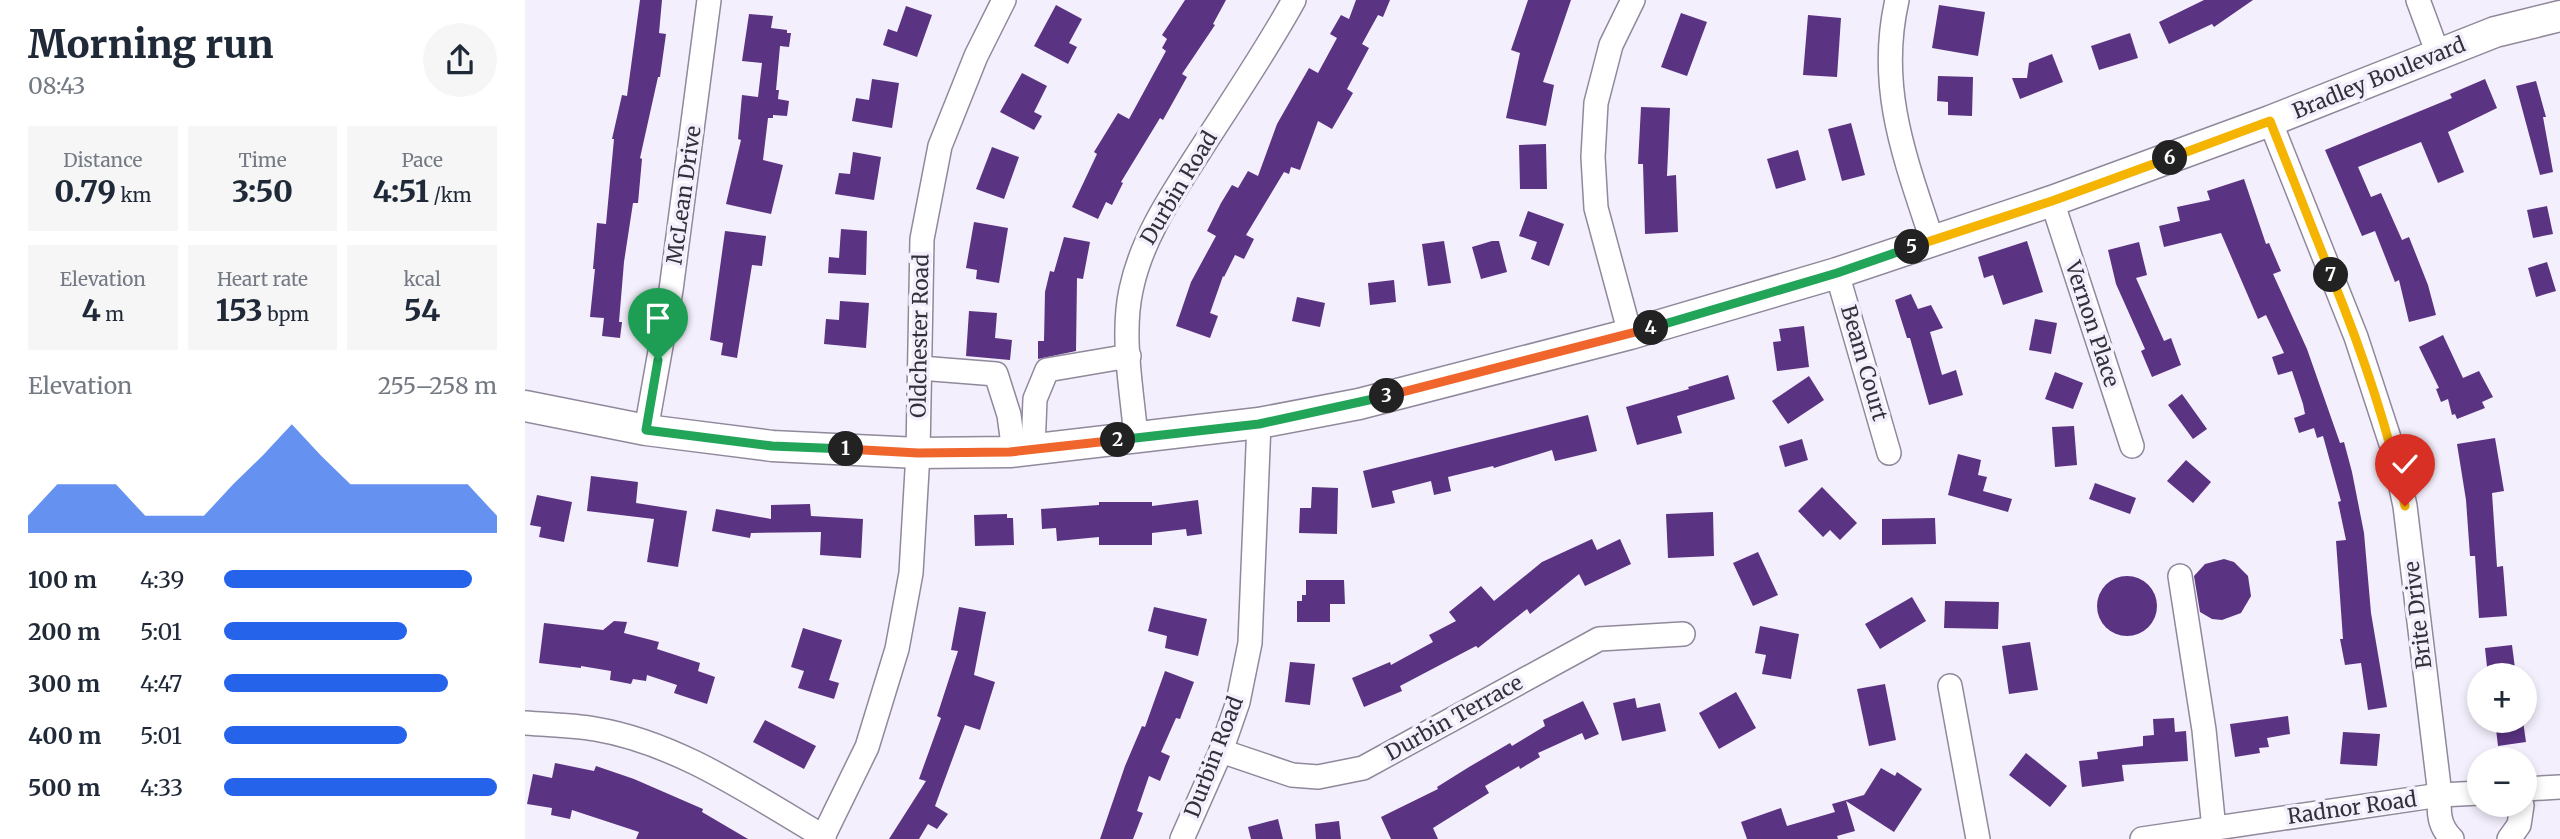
<!DOCTYPE html>
<meta charset="utf-8">
<style>
:root{--surface:#fff;--page:#f6f6f7;--text:#1f2937;--muted:#747a83;--accent:#2563eb}
body{margin:0;font-family:Merriweather,serif;background:var(--page);color:var(--text);height:100vh;display:flex;flex-direction:column;font-size:26px;white-space:nowrap}
*{box-sizing:border-box;margin:0}
p{font-size:23px;color:var(--muted)}
.icon{flex:none;width:38px;height:38px;fill:none;stroke:currentColor;stroke-width:2;stroke-linecap:round;stroke-linejoin:round}
.map{position:relative;flex:1;overflow:hidden}
.panel{display:flex;flex-direction:column;background:var(--surface);width:525px}
.panel>*{flex:none}
.fabs{position:absolute;left:1942px;top:663px;display:grid;gap:14px}
.fabs a{display:grid;place-items:center;width:70px;height:70px;border-radius:50%;background:var(--surface);box-shadow:0 4px 10px #0003;font-size:35px}
.pin{position:absolute;display:grid;place-items:center;width:60px;height:60px;color:#fff;margin:-72px -30px;border-radius:50% 50% 50% 0;rotate:-45deg;box-shadow:0 0 7px #0007}
.pin .icon{rotate:45deg}
.km{position:absolute;width:35px;height:35px;margin:-18px;border-radius:50%;background:#222;color:#fff;font-size:19px;line-height:35px;text-align:center}
.round{display:grid;place-items:center;flex:none;width:74px;height:74px;border-radius:37px;background:var(--page)}
.overview{display:flex;align-items:center;justify-content:space-between;height:119px;padding:0 28px}
h1{font-size:38px;font-weight:800;line-height:52px}
.stats{display:grid;grid-template-columns:repeat(3,1fr);gap:10px;height:119px;padding:7px 28px}
.stats div{display:grid;align-content:center;border-radius:0px;background:var(--page);text-align:center}
.stats b{font-size:30px;font-weight:800}
.stats small{font-size:19px;font-weight:400}
.stats p{font-size:19px}
.chart{height:196px;padding:14px 28px}
.chart p{display:flex;justify-content:space-between}
.chart svg{width:100%;height:126px;margin-top:7px;fill:var(--accent);opacity:.7}
ul{padding:0 28px;list-style:none;font-size:23px}
li{display:grid;grid-template-columns:112px 84px 1fr;align-items:center;height:52px}
li i{height:18px;border-radius:9px;background:var(--accent)}
main{display:flex;flex:1;min-height:0}
.map>svg:first-child{display:block}
.building{fill:#5a3382}
.lines{fill:none;stroke-linecap:round;stroke-linejoin:round}
.minor-casing{stroke:#90889b;stroke-width:26}
.major-casing{stroke:#90889b;stroke-width:33}
.minor{stroke:#fff;stroke-width:23}
.major{stroke:#fff;stroke-width:30}
.split-1-casing{stroke:#fff;stroke-width:14}
.split-2-casing{stroke:#fff;stroke-width:14}
.split-3-casing{stroke:#fff;stroke-width:14}
.split-4-casing{stroke:#fff;stroke-width:14}
.split-5-casing{stroke:#fff;stroke-width:14}
.split-6-casing{stroke:#fff;stroke-width:14}
.split-7-casing{stroke:#fff;stroke-width:14}
.split-8-casing{stroke:#fff;stroke-width:14}
.split-1{stroke:#22a559;stroke-width:9}
.split-2{stroke:#f0652b;stroke-width:9}
.split-3{stroke:#22a559;stroke-width:9}
.split-4{stroke:#f0652b;stroke-width:9}
.split-5{stroke:#22a559;stroke-width:9}
.split-6{stroke:#f5b400;stroke-width:9}
.split-7{stroke:#f5b400;stroke-width:9}
.split-8{stroke:#f5b400;stroke-width:9}
.labels{text-anchor:middle;stroke-width:7;stroke-linejoin:round;paint-order:stroke}
.street-label{font-size:21px;fill:#343039;stroke:#f4effc}
</style>
<main>
<section class="panel">
<div class="overview"><div><h1>Morning run</h1><p>08:43</p></div><a class="round"><svg class="icon" aria-label="share" viewBox="0 0 24 24"><path d="M12 15V3M7 8l5-5 5 5M5 13v7h14v-7"/></svg></a></div>
<div class="stats">
<div><p>Distance</p><b>0.79<small> km</small></b></div>
<div><p>Time</p><b>3:50</b></div>
<div><p>Pace</p><b>4:51<small> /km</small></b></div>
</div>
<div class="stats">
<div><p>Elevation</p><b>4<small> m</small></b></div>
<div><p>Heart rate</p><b>153<small> bpm</small></b></div>
<div><p>kcal</p><b>54</b></div>
</div>
<div class="chart"><p><span>Elevation</span>255–258 m</p>
<svg viewBox="0 0 160 44" preserveAspectRatio="none"><path d="M0 44V38L10 27L20 27L30 27L40 38L50 38L60 38L70 27L80 17L90 6L100 17L110 27L120 27L130 27L140 27L150 27L160 38V44z"/></svg>
</div>
<ul>
<li><b>100 m</b>4:39<i style="width:91%"></i></li>
<li><b>200 m</b>5:01<i style="width:67%"></i></li>
<li><b>300 m</b>4:47<i style="width:82%"></i></li>
<li><b>400 m</b>5:01<i style="width:67%"></i></li>
<li><b>500 m</b>4:33<i style="width:100%"></i></li>
</ul>
</section>
<div class="map">
<svg width="2035" height="839" viewBox="0 0 2035 839">
<rect width="100%" height="100%" fill="#f4effc"/>
<g class="building">
<path d="M115,0H137L134,33L141,34L135,77H133L115,158L117,159L113,203H108L99,262L94,322H97L95,338L77,336L79,318L65,317L70,269H68L72,223L81,224L89,139H87L97,95L102,96Z"/>
<path d="M660,0H701L688,24L690,25L657,74L662,77L638,120L635,118L596,182L598,183L587,205L581,202L573,219L547,207L572,154L569,152L593,113L604,119L641,51L637,48L642,39L637,35Z"/>
<path d="M831,0H865L858,17L853,15L837,44L844,48L822,89L828,93L807,129L793,121L775,170L766,167L764,174L759,172L721,235L729,239L719,259L710,255L699,277L698,276L685,313L693,316L685,338L651,326L666,282L691,236L682,231L696,203L707,185L713,188L723,171L733,176L752,124L784,68L793,73L812,38L805,34L816,15L824,19Z"/>
<path d="M1003,0H1046L1018,82L1029,85L1021,126L981,118L995,53L986,50Z"/>
<path d="M1679,0H1728L1689,27L1687,24L1644,44L1634,22Z"/>
<path d="M531,5L557,19L544,43L552,47L543,64L509,46Z"/>
<path d="M1414,5L1460,12L1453,56L1407,48Z"/>
<path d="M381,6L407,15L392,57L358,45L363,29L372,32Z"/>
<path d="M1156,13L1182,22L1162,76L1136,67Z"/>
<path d="M224,14L248,16L246,28L262,30V33H266L264,47L255,46L251,90H254L253,99L264,101L262,116L248,115V118H243L238,160L258,165L246,214L201,204L216,140L213,139L217,95L233,97L237,63L217,61Z"/>
<path d="M1283,15L1316,18L1312,77L1278,75Z"/>
<path d="M1605,33L1613,58L1574,70L1566,46Z"/>
<path d="M1527,54L1538,82L1495,99L1487,78H1502L1504,63Z"/>
<path d="M497,73L522,86L509,112L517,116L509,130L475,112Z"/>
<path d="M1413,76L1448,77L1447,116L1423,115V102L1412,101Z"/>
<path d="M347,79L374,83L367,128L327,121L331,98L344,100Z"/>
<path d="M1960,79L1972,108L1923,132L1939,172L1913,183L1896,142L1833,167L1846,197L1856,193L1877,240L1884,237L1903,285L1911,315L1884,322L1874,280L1870,282L1850,231L1837,236L1800,150L1927,98L1925,94Z"/>
<path d="M2011,81L2021,117H2018L2028,172L2015,175L1991,86Z"/>
<path d="M1116,107L1145,108L1142,176L1151,175L1153,232L1120,234L1118,164H1113Z"/>
<path d="M1326,123L1340,175L1317,181L1303,129Z"/>
<path d="M1021,144L1022,189H995L994,145Z"/>
<path d="M467,147L494,157L479,199L451,189Z"/>
<path d="M1273,150L1281,180L1251,189L1242,159Z"/>
<path d="M328,152L356,157L349,200L310,194L314,173L325,174Z"/>
<path d="M1719,179L1741,244L1744,243L1756,271L1748,274L1782,349L1815,443L1819,442L1827,472L1839,533L1846,613L1862,707L1843,710L1836,663L1820,665L1815,639H1818L1811,541L1821,540L1813,502L1816,501L1798,436L1792,438L1789,428L1774,433L1769,418L1780,414L1778,404L1767,371L1753,375L1747,357L1759,353L1741,315L1733,319L1696,233L1639,247L1634,226L1655,221L1652,207L1685,200L1682,191Z"/>
<path d="M2022,206L2028,234L2008,238L2002,210Z"/>
<path d="M1003,211L1039,224L1024,266L1006,259L1012,242L994,236Z"/>
<path d="M449,222L483,228L474,283L451,279L452,270L441,268Z"/>
<path d="M316,229L342,231L341,275L303,273L304,257L314,258Z"/>
<path d="M200,231L241,236L237,266L227,265L212,358L196,355L198,343L185,340Z"/>
<path d="M539,237L565,242L558,279L552,278L551,351L513,359V341H519L520,292L525,271L529,272Z"/>
<path d="M919,241L926,283L903,286L897,244Z"/>
<path d="M967,241H974L982,272L956,279L947,247Z"/>
<path d="M1502,241L1518,292L1478,305L1468,275L1459,278L1453,257Z"/>
<path d="M1614,242L1622,275L1611,278L1639,341L1646,338L1656,365L1627,377L1616,351L1620,349L1591,284L1583,250Z"/>
<path d="M2022,262L2031,291L2011,297L2003,268Z"/>
<path d="M869,280L871,302L845,305L843,283Z"/>
<path d="M1386,294L1393,309L1406,305L1418,328L1405,332L1417,375L1431,370L1438,395L1404,405L1385,338H1382L1370,300Z"/>
<path d="M772,297L800,303L795,327L767,321Z"/>
<path d="M315,301L344,303L341,348L299,344L301,319L314,320Z"/>
<path d="M444,311L472,313L470,338L487,340L485,360L441,356Z"/>
<path d="M1510,319L1532,323L1526,354L1504,350Z"/>
<path d="M1279,326L1284,367L1252,371L1248,342L1256,341L1254,329Z"/>
<path d="M1918,335L1938,378L1954,371L1968,397L1957,402L1960,408L1932,419L1930,414L1927,415L1923,399L1916,402L1911,389L1914,388L1894,347Z"/>
<path d="M1530,372L1558,383L1548,409L1520,399Z"/>
<path d="M1203,375L1210,399L1152,416L1157,433L1112,445L1101,407L1164,389L1163,387Z"/>
<path d="M1284,376L1299,400L1263,424L1247,401Z"/>
<path d="M1657,394L1682,429L1668,439L1643,405Z"/>
<path d="M1063,415L1072,451L1030,461L1027,450L969,468L968,466L923,477L926,491L909,495L906,481L867,491L870,503L847,508L838,471Z"/>
<path d="M1549,426L1552,465L1530,467L1527,427Z"/>
<path d="M1970,438L1979,491L1967,493L1972,567L1978,566L1982,616L1954,618L1950,556H1945L1941,500L1932,444Z"/>
<path d="M1277,439L1283,460L1260,467L1254,446Z"/>
<path d="M1433,454L1456,460L1453,475L1462,477L1458,491L1487,499L1483,512L1423,495Z"/>
<path d="M1661,460L1686,482L1668,503L1642,481Z"/>
<path d="M66,476L113,482L111,503L162,511L153,567L122,562L129,519L62,511Z"/>
<path d="M1570,483L1611,498L1605,514L1564,499Z"/>
<path d="M787,487L813,488L812,534L774,533L775,508H786Z"/>
<path d="M1297,487L1332,523L1315,540L1305,530L1298,537L1273,511Z"/>
<path d="M12,495L47,502L39,542L14,537L16,527L5,525Z"/>
<path d="M673,500L677,534L662,536L661,529L627,533V545H574V537L532,541L531,528L517,529L516,509L574,505V502H627V506Z"/>
<path d="M285,504L286,516L338,519L336,558L295,555L296,532L226,533L225,538L187,531L191,509L246,519V505Z"/>
<path d="M1188,512L1189,556L1143,558L1141,514Z"/>
<path d="M482,514V518H488L489,545L450,546L449,515Z"/>
<path d="M1410,518L1411,544L1357,545V519Z"/>
<path d="M1067,539L1072,550L1095,539L1106,564L1060,586L1054,574L1005,614L1002,609L953,648L951,646L875,686L877,691L839,707L827,678L865,662L866,665L908,642L904,635L931,621L924,612L956,586L969,601L1017,562Z"/>
<path d="M1233,552L1253,595L1228,606L1208,563Z"/>
<path d="M1699,559L1709,562L1723,576L1726,596L1716,613L1697,620L1687,619L1675,612L1669,576L1680,564Z"/>
<circle cx="1602" cy="606" r="30"/>
<path d="M781,580H819L820,604H805V622H772V601H777V595H781Z"/>
<path d="M1387,597L1401,621L1355,649L1340,624Z"/>
<path d="M1420,601L1474,602L1473,629L1419,628Z"/>
<path d="M434,607L461,612L449,675L470,682L455,730L440,725L410,806L423,814L412,829L403,824L394,839H364L401,781L394,779L416,718L412,716L433,651L426,650Z"/>
<path d="M629,607L682,619L673,656L640,648L642,636L623,631Z"/>
<path d="M89,621L102,622L99,633L134,642L132,649L175,663L173,671L190,677L182,704L149,693L152,685L122,675L121,681L108,679L106,684L85,680L86,671L56,666V668L14,663L19,623L78,630Z"/>
<path d="M1235,626L1274,634L1266,679L1237,674L1241,655L1230,653Z"/>
<path d="M278,628L317,640L304,680L314,683L309,699L273,688L279,671L266,667Z"/>
<path d="M1505,642L1513,690L1484,694L1477,646Z"/>
<path d="M1987,645L1991,676H1963L1960,648Z"/>
<path d="M765,662L790,664L785,705L760,702Z"/>
<path d="M640,671L669,682L655,719L651,718L636,752L645,756L635,781L624,776L612,811L618,813L608,839H575L600,766L617,726L620,727Z"/>
<path d="M1360,684L1371,740L1344,746L1332,689Z"/>
<path d="M1211,692L1231,728L1194,749L1174,713Z"/>
<path d="M1110,698L1112,708L1135,703L1141,731L1097,741L1088,703Z"/>
<path d="M1058,701L1074,734L1060,740L1057,733L1013,753L1015,757L995,769L994,766L960,786L964,793L908,828L913,839H866L856,817L913,789L912,787L944,767L985,743L987,746L1020,726L1018,720Z"/>
<path d="M1763,716L1765,734L1742,738L1744,747L1734,748L1735,753L1710,757L1705,724Z"/>
<path d="M1649,718L1650,732L1661,731L1663,761L1597,765L1599,781L1557,787L1554,761L1573,759L1572,752L1618,746V736L1629,735L1628,719Z"/>
<path d="M240,720L291,746L279,769L228,742Z"/>
<path d="M1970,721H1998L2001,742L1973,746Z"/>
<path d="M1818,732L1855,734L1852,766L1815,764Z"/>
<path d="M1501,753L1542,786L1525,807L1484,775Z"/>
<path d="M30,763L69,771L71,766L109,779L178,809L177,812L223,839H111L114,832L47,810L45,819L26,815L27,808L2,804L8,774L27,778Z"/>
<path d="M1356,768L1370,776L1372,772L1397,789L1369,832L1321,801L1330,831L1312,836L1313,839H1222L1216,822L1256,808L1262,826L1310,812L1307,804L1339,795Z"/>
<path d="M753,819L758,839H726L723,827Z"/>
<path d="M814,821L816,839H791L790,824Z"/>
</g>
<g class="lines">
<g class="minor-casing">
<g id="minor">
<path d="M1372,0C1352,88 1380,158 1407,240"/>
<path d="M1893,0L1913,54"/>
<path d="M1745,121L1831,337L1868,450L1880,506L1915,795C1913,813 1914,826 1927,839"/>
<path d="M1527,201L1607,446"/>
<path d="M1312,273L1364,453"/>
<path d="M1105,334L1071,208L1068,157L1071,103L1086,45L1108,0"/>
<path d="M395,368L471,374L484,415L489,452"/>
<path d="M121,430L146,290L184,0"/>
<path d="M611,438C607,390 596,337 606,290C617,237 648,193 676,149C708,99 741,51 769,0"/>
<path d="M508,449L510,399L522,370L604,356"/>
<path d="M1655,576L1679,730L1689,829"/>
<path d="M1425,686L1453,839"/>
<path d="M0,723C23,725 47,725 70,729C154,743 227,795 299,837"/>
<path d="M696,751L767,775L793,777L838,768L1074,639L1158,634"/>
<path d="M2000,789L2035,787"/>
<path d="M297,839L342,747L372,649L386,573L393,453L397,239L415,146L451,56L479,0"/>
<path d="M657,839L696,751L713,702L725,643L734,423"/>
<path d="M1617,839L1915,795L1955,793"/>
<path d="M1984,839L1994,825L1997,805"/>
</g>
</g>
<g class="major-casing">
<path id="major" d="M0,406L121,430L247,446L393,453L485,452L734,423L834,404L1105,334L1312,273L1527,201L1745,121L1970,32L2035,16"/>
</g>
<use href="#minor" class="minor"/>
<use href="#major" class="major"/>
</g>
<g class="lines">
<g class="split-1-casing">
<path id="split-1" d="M133,360L121,430L247,446L321,449"/>
</g>
<g class="split-2-casing">
<path id="split-2" d="M321,449L393,453L485,452L593,440"/>
</g>
<g class="split-3-casing">
<path id="split-3" d="M593,440L734,424L862,396"/>
</g>
<g class="split-4-casing">
<path id="split-4" d="M862,396L1126,328"/>
</g>
<g class="split-5-casing">
<path id="split-5" d="M1126,328L1312,273L1387,247"/>
</g>
<g class="split-6-casing">
<path id="split-6" d="M1387,247L1527,201L1645,158"/>
</g>
<g class="split-7-casing">
<path id="split-7" d="M1645,158L1745,121L1806,275"/>
</g>
<g class="split-8-casing">
<path id="split-8" d="M1806,275C1837,351 1863,427 1880,506"/>
</g>
<use href="#split-1" class="split-1"/>
<use href="#split-2" class="split-2"/>
<use href="#split-3" class="split-3"/>
<use href="#split-4" class="split-4"/>
<use href="#split-5" class="split-5"/>
<use href="#split-6" class="split-6"/>
<use href="#split-7" class="split-7"/>
<use href="#split-8" class="split-8"/>
</g>
<g class="labels">
<g class="street-label">
<text transform="translate(1854 78) rotate(-22)" y="7">Bradley Boulevard</text>
<text transform="translate(654 188) rotate(-59)" y="7">Durbin Road</text>
<text transform="translate(159 195) rotate(-82)" y="7">McLean Drive</text>
<text transform="translate(1567 324) rotate(72)" y="7">Vernon Place</text>
<text transform="translate(395 336) rotate(-89)" y="7">Oldchester Road</text>
<text transform="translate(1339 363) rotate(74)" y="7">Beam Court</text>
<text transform="translate(1893 615) rotate(-97)" y="7">Brite Drive</text>
<text transform="translate(929 718) rotate(-29)" y="7">Durbin Terrace</text>
<text transform="translate(689 757) rotate(-69)" y="7">Durbin Road</text>
<text transform="translate(1827 808) rotate(-8)" y="7">Radnor Road</text>
</g>
</g>
</svg>
<div class="fabs">
<a>+</a>
<a>−</a>
</div>
<div class="pin" style="left:133px;top:360px;background:#1e9e55"><svg class="icon" aria-label="arrive" viewBox="0 0 24 24"><path d="M6 21V4h12l-3 4 3 4H6"/></svg></div>
<div class="pin" style="left:1880px;top:506px;background:#d93025"><svg class="icon" aria-label="check" viewBox="0 0 24 24"><path d="M5 12l5 5 9-10"/></svg></div>
<b class="km" style="left:321px;top:449px">1</b>
<b class="km" style="left:593px;top:440px">2</b>
<b class="km" style="left:862px;top:396px">3</b>
<b class="km" style="left:1126px;top:328px">4</b>
<b class="km" style="left:1387px;top:247px">5</b>
<b class="km" style="left:1645px;top:158px">6</b>
<b class="km" style="left:1806px;top:275px">7</b>
</div>
</main>
